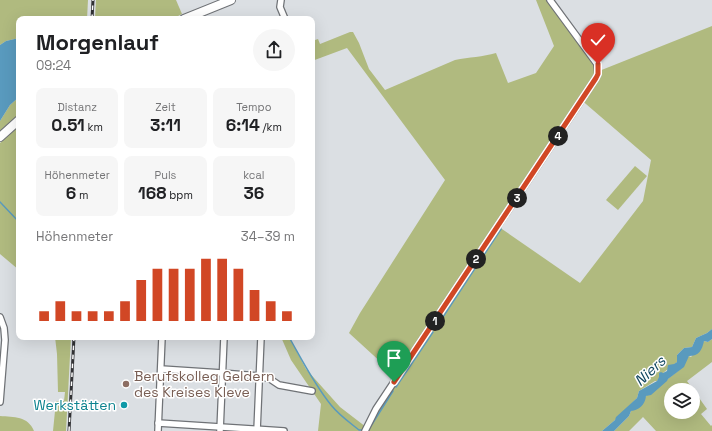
<!DOCTYPE html>
<html lang="de">
<meta charset="utf-8">
<style>
:root{--surface:#fff;--page:#f6f6f6;--text:#202124;--muted:#757577;--accent:#d14725}
body{margin:0;font-family:"Space Grotesk",sans-serif;background:var(--page);color:var(--text);height:100vh;display:flex;flex-direction:column;font-size:15px;white-space:nowrap}
*{box-sizing:border-box;margin:0}
p{font-size:13px;color:var(--muted)}
.icon{flex:none;width:22px;height:22px;fill:none;stroke:currentColor;stroke-width:2;stroke-linecap:round;stroke-linejoin:round}
.map{position:relative;flex:1;overflow:hidden}
.details{position:absolute;left:16px;top:16px;width:299px;height:324px;display:flex;flex-direction:column;background:var(--surface);border-radius:8px;box-shadow:0 4px 16px #0002}
.details>*{flex:none}
.controls{position:absolute;left:664px;top:383px;display:grid;gap:8px}
.controls a{display:grid;place-items:center;width:36px;height:36px;border-radius:50%;background:var(--surface);box-shadow:0 4px 16px #0002;font-size:20px}
.pin{position:absolute;display:grid;place-items:center;width:34px;height:34px;color:#fff;margin:-41px -17px;border-radius:50% 50% 50% 0;rotate:-45deg;box-shadow:0 0 4px #0007}
.pin .icon{rotate:45deg}
.km{position:absolute;width:20px;height:20px;margin:-10px;border-radius:50%;background:#222;color:#fff;font-size:11px;line-height:20px;text-align:center}
.round{display:grid;place-items:center;flex:none;width:42px;height:42px;border-radius:21px;background:var(--page)}
.overview{display:flex;align-items:center;justify-content:space-between;height:68px;padding:0 20px}
h1{font-size:22px;font-weight:800;line-height:30px}
.stats{display:grid;grid-template-columns:repeat(3,1fr);gap:6px;height:68px;padding:4px 20px}
.stats div{display:grid;align-content:center;border-radius:8px;background:var(--page);text-align:center}
.stats b{font-size:17px;font-weight:800}
.stats small{font-size:11px;font-weight:400}
.stats p{font-size:11px}
.chart{height:112px;padding:8px 20px}
.chart p{display:flex;justify-content:space-between}
.chart svg{width:100%;height:72px;margin-top:4px;stroke:var(--accent);stroke-width:6}
.map>svg:first-child{display:block}
.green{fill:#b0ba7f;fill-rule:evenodd}
.water{fill:#599abe}
.lines{fill:none;stroke-linecap:round;stroke-linejoin:round}
.stream{stroke:#599abe;stroke-width:1.5}
.street-casing{stroke:#6f7276;stroke-width:8}
.secondary-casing{stroke:#6f7276;stroke-width:10}
.street{stroke:#fff;stroke-width:5.5}
.secondary{stroke:#fff;stroke-width:8}
.rail-casing{stroke:#303134;stroke-width:3}
.rail{stroke:#fff;stroke-width:1.5;stroke-dasharray:4.5;stroke-linecap:butt}
.route-casing{stroke:#fff;stroke-width:8}
.route{stroke:#d14725;stroke-width:5}
.education-dot{fill:#8d6e63;stroke:#fff;stroke-width:1.5}
.culture-dot{fill:#0f9aa8;stroke:#fff;stroke-width:1.5}
.labels{text-anchor:middle;stroke-width:3;stroke-linejoin:round;paint-order:stroke}
.education-label{font-size:14px;fill:#785e54;stroke:#fff;text-anchor:start}
.culture-label{font-size:14px;fill:#0d838f;stroke:#fff;text-anchor:end}
.water-label{font-size:15px;font-style:italic;fill:#144962;stroke:#fff}
</style>
<div class="map">
<svg width="712" height="431" viewBox="0 0 712 431">
<rect width="100%" height="100%" fill="#dbdfe3"/>
<g class="green">
<path d="M0,0H88L87,19H19V38L6,41L0,45Z"/>
<path d="M96,0H176L182,14L172,19H95Z"/>
<path d="M536,0H547L599,71L712,26V329L707,333L696,338L692,347L684,348L677,355V362L663,373L657,381H655L639,391L637,398L615,420L602,431H318L321,404L291,360L281,337H289L306,369L340,407L366,427L396,376L349,333L360,313L445,180L347,48L312,61V41L318,39L320,44L350,32H353L359,43L369,69L385,90L455,60C469,57 483,57 496,53L508,83L536,73L554,46ZM579,98L651,160L643,201L580,283L499,227Z"/>
<path d="M19,97V114L0,131V121L10,105Z"/>
<path d="M19,126V270L0,254V143Z"/>
<path d="M635,166L647,176L618,210L606,200Z"/>
<path d="M55,337H71L66,431H53L56,401H64L65,392H58L57,354Z"/>
<path d="M712,339V362L687,381L707,409L701,414L711,426L712,425V431H656L643,417L629,431H614L629,416L631,411L646,396L678,371L689,356L691,357L704,341L708,342ZM671,390H693V412H671Z"/>
<path d="M0,416C14,417 28,416 34,431H0Z"/>
</g>
<g class="water">
<path d="M19,38V97L10,105L0,121V45L6,41Z"/>
<path d="M712,329V339L708,342L704,341C702,350 699,356 689,356L684,367L668,379L667,381L651,395L646,396C645,405 639,410 631,411L629,416L614,431H602L615,420L616,417L637,398L639,391L657,381L659,377V373L661,372L663,373L667,371L668,365L674,364L677,362V355L684,348L692,347L696,338L707,333Z"/>
</g>
<g class="lines">
<g class="stream">
<path d="M0,202L19,222"/>
<path d="M437,326L501,229"/>
<path d="M289,337C302,360 314,384 331,405C339,415 349,422 359,430H362"/>
<path d="M396,387L433,332"/>
<path d="M369,429L393,391"/>
</g>
<g class="street-casing">
<g id="street">
<path d="M281,0L280,7L285,19"/>
<path d="M0,317L4,328L5,340L0,402"/>
<path d="M161,369L222,373L259,376L270,379L279,385L312,391"/>
<path d="M158,423L284,431"/>
<path d="M158,431L162,337"/>
<path d="M220,431L224,337"/>
<path d="M257,431L261,337"/>
<path d="M365,431L376,409L596,78L598,74L597,64L550,0"/>
</g>
</g>
<g class="secondary-casing">
<g id="secondary">
<path d="M184,19L231,0"/>
<path d="M0,137L19,120"/>
</g>
</g>
<use href="#street" class="street"/>
<use href="#secondary" class="secondary"/>
<g class="rail-casing">
<g id="rail">
<path d="M92,19L93,0"/>
<path d="M69,431L74,337"/>
</g>
</g>
<use href="#rail" class="rail"/>
</g>
<g class="lines">
<g class="route-casing">
<path id="route" d="M394,382L596,78L598,74V64"/>
</g>
<use href="#route" class="route"/>
</g>
<circle class="education-dot" cx="126" cy="384" r="4"/>
<circle class="culture-dot" cx="124" cy="405" r="4"/>
<g class="labels">
<g class="education-label">
<text x="134" y="381">Berufskolleg Geldern<tspan x="134" dy="16">des Kreises Kleve</tspan></text>
</g>
<g class="culture-label">
<text x="116" y="410">Werkstätten</text>
</g>
<g class="water-label">
<text transform="translate(650 371) rotate(-43)" y="5">Niers</text>
</g>
</g>
</svg>
<div class="controls">
<a><svg class="icon" aria-label="layers" viewBox="0 0 24 24"><path d="M12 4l9 5-9 5-9-5zM3 14l9 5 9-5"/></svg></a>
</div>
<div class="pin" style="left:394px;top:382px;background:#1e9e55"><svg class="icon" aria-label="arrive" viewBox="0 0 24 24"><path d="M6 21V4h12l-3 4 3 4H6"/></svg></div>
<div class="pin" style="left:598px;top:64px;background:#d93025"><svg class="icon" aria-label="check" viewBox="0 0 24 24"><path d="M5 12l5 5 9-10"/></svg></div>
<b class="km" style="left:435px;top:321px">1</b>
<b class="km" style="left:476px;top:259px">2</b>
<b class="km" style="left:517px;top:198px">3</b>
<b class="km" style="left:558px;top:136px">4</b>
<section class="details">
<div class="overview"><div><h1>Morgenlauf</h1><p>09:24</p></div><a class="round"><svg class="icon" aria-label="share" viewBox="0 0 24 24"><path d="M12 15V3M7 8l5-5 5 5M5 13v7h14v-7"/></svg></a></div>
<div class="stats">
<div><p>Distanz</p><b>0.51<small> km</small></b></div>
<div><p>Zeit</p><b>3:11</b></div>
<div><p>Tempo</p><b>6:14<small> /km</small></b></div>
</div>
<div class="stats">
<div><p>Höhenmeter</p><b>6<small> m</small></b></div>
<div><p>Puls</p><b>168<small> bpm</small></b></div>
<div><p>kcal</p><b>36</b></div>
</div>
<div class="chart"><p><span>Höhenmeter</span>34–39 m</p>
<svg viewBox="0 0 160 44" preserveAspectRatio="none"><path d="M5 44V38M15 44V32M25 44V38M35 44V38M45 44V38M55 44V32M65 44V19M75 44V12M85 44V12M95 44V12M105 44V6M115 44V6M125 44V12M135 44V25M145 44V32M155 44V38"/></svg>
</div>
</section>
</div>
